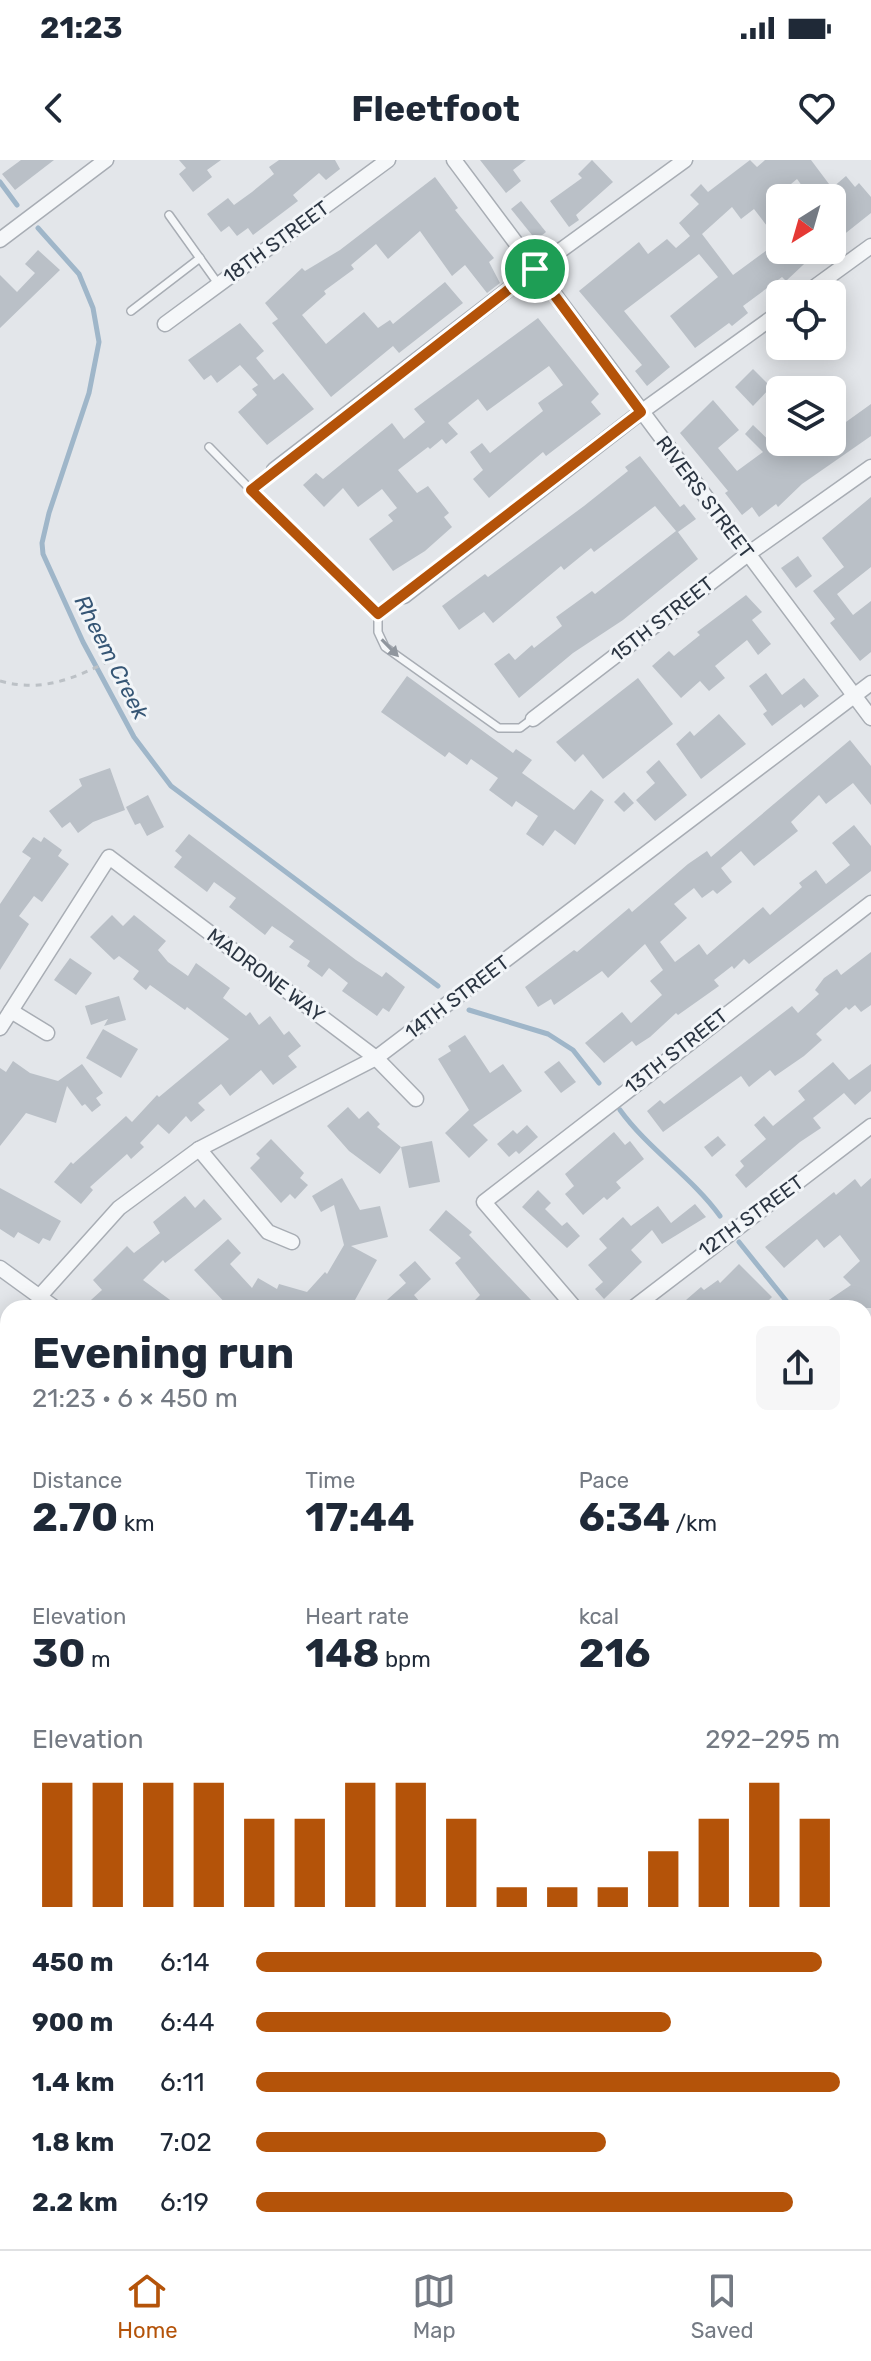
<!DOCTYPE html>
<meta charset="utf-8">
<style>
:root{--surface:#fff;--page:#f6f6f7;--text:#1f2937;--muted:#747a83;--line:#e0e1e3;--accent:#b45309}
body{margin:0;font-family:Rubik,sans-serif;background:var(--page);color:var(--text);height:100vh;display:flex;flex-direction:column;font-size:30px;white-space:nowrap}
*{box-sizing:border-box;margin:0}
p{font-size:26px;color:var(--muted)}
.icon{flex:none;width:44px;height:44px;fill:none;stroke:currentColor;stroke-width:2;stroke-linecap:round;stroke-linejoin:round}
.map{position:relative;flex:1;overflow:hidden}
.panel{position:absolute;left:0px;top:1140px;width:872px;height:950px;display:flex;flex-direction:column;background:var(--surface);border-radius:24px 24px 0 0;box-shadow:0 4px 20px #0003}
.panel>*{flex:none}
.needle{width:52px;rotate:217deg}
.buttons{position:absolute;left:766px;top:24px;display:grid;gap:16px}
.buttons a{display:grid;place-items:center;width:80px;height:80px;border-radius:12px;background:var(--surface);box-shadow:0 4px 20px #0003;font-size:40px}
.pin{position:absolute;display:grid;place-items:center;width:68px;height:68px;color:#fff;margin:-34px;border:4px solid #fff;border-radius:50%;box-shadow:0 2px 8px #0007}
.round{display:grid;place-items:center;flex:none;width:84px;height:84px;border-radius:12px;background:var(--page)}
.headline{display:flex;align-items:center;justify-content:space-between;height:136px;padding:0 32px}
h1{font-size:44px;font-weight:700;line-height:60px}
.figures{display:grid;grid-template-columns:repeat(3,1fr);gap:12px;height:136px;padding:8px 32px}
.figures div{display:grid;align-content:center}
.figures b{font-size:40px;font-weight:700}
.figures small{font-size:22px;font-weight:400}
.figures p{font-size:22px}
.chart{height:224px;padding:16px 32px}
.chart p{display:flex;justify-content:space-between}
.chart svg{width:100%;height:144px;margin-top:8px;stroke:var(--accent);stroke-width:6}
ul{padding:0 32px;list-style:none;font-size:26px}
li{display:grid;grid-template-columns:128px 96px 1fr;align-items:center;height:60px}
li i{height:20px;border-radius:10px;background:var(--accent)}
.status{display:flex;justify-content:space-between;align-items:center;height:56px;padding:0 40px;background:var(--surface);direction:ltr}
.status svg{height:22px;fill:currentColor}
header{display:flex;justify-content:space-between;align-items:center;height:104px;padding:0 32px;background:var(--surface);font-size:36px;font-weight:700}
.dock{display:flex;justify-content:space-around;align-items:center;height:112px;border-top:2px solid var(--line);background:var(--surface);font-size:22px;color:var(--muted)}
.dock a{display:grid;justify-items:center;gap:4px}
.dock .active{color:var(--accent)}
.map>svg:first-child{display:block}
.built{fill:#d1d5dc}
.lines{fill:none;stroke-linecap:round;stroke-linejoin:round}
.stream{stroke:#9fb6c9;stroke-width:5}
.building{fill:#bac0c7}
.service-casing{stroke:#a8adb4;stroke-width:10}
.minor-casing{stroke:#a8adb4;stroke-width:17}
.tertiary-casing{stroke:#a8adb4;stroke-width:21}
.path{stroke:#bcc1c6;stroke-width:3;stroke-dasharray:6 6;stroke-linecap:butt}
.service{stroke:#f5f7f9;stroke-width:7}
.minor{stroke:#f5f7f9;stroke-width:14}
.tertiary{stroke:#f5f7f9;stroke-width:18}
.rail{stroke:#7c8794;stroke-width:5;stroke-dasharray:4 8;stroke-linecap:butt}
.oneway{fill:#90969e}
.route-casing{stroke:#fff;stroke-width:16}
.route{stroke:#b45309;stroke-width:10}
.labels{text-anchor:middle;stroke-width:6;stroke-linejoin:round;paint-order:stroke}
.street-label{font-size:20px;fill:#2b3542;stroke:#f2f5f8}
.water-label{font-size:22px;font-style:italic;fill:#365675;stroke:#f2f5f8}
</style>
<div class="status"><b>21:23</b><svg viewBox="0 0 49 12"><path d="M0 12V9h3v3zM5 12V6h3v6zM10 12V3h3v9zM15 12V0h3v12zM26 1h20v11H26zM47 4h2v5h-2z"/></svg></div>
<header><svg class="icon" aria-label="back" viewBox="0 0 24 24"><path d="M15 5l-7 7 7 7"/></svg>Fleetfoot<svg class="icon" aria-label="heart" viewBox="0 0 24 24"><path d="M12 20l-8-8c-3-5 5-10 8-4 3-6 11-1 8 4z"/></svg></header>
<div class="map">
<svg width="871" height="2089" viewBox="0 0 871 2089">
<rect width="100%" height="100%" fill="#e3e6ea"/>
<path class="built" d="M871,1969V2089H710L719,2082H864V1973Z"/>
<g class="lines">
<g class="stream">
<path d="M0,22L17,45"/>
<path d="M38,68L79,114L93,148L99,182L89,233L49,353L42,383L43,394L83,482L134,577L171,626L438,826"/>
<path d="M469,850L548,874L573,890L599,923"/>
<path d="M620,950C649,990 691,1016 720,1056"/>
<path d="M739,1082L792,1148"/>
<path d="M864,1334V1359"/>
<path d="M864,1744L871,1748"/>
</g>
</g>
<g class="building">
<path d="M21,0H54L15,30L2,14Z"/>
<path d="M179,0H221L207,10L212,17L193,32L179,14L186,8Z"/>
<path d="M279,0H335L340,9L326,20L319,13L293,35L298,41L253,75L248,68L237,76L229,66L221,72L207,54L228,38L234,45L252,32L274,14L269,7Z"/>
<path d="M480,0H526L513,10L521,21L506,33Z"/>
<path d="M592,0L613,22L576,55L579,60L569,67L550,41L582,18L578,14Z"/>
<path d="M750,0L757,7L765,0H811L832,28L846,16L855,27L859,23L871,37V53L832,84V38H811L797,19L779,34L780,83L754,49L741,59L732,47L702,74L733,115L767,90H819L786,121L782,117L743,146L748,153L732,166L729,163L695,188L670,156L718,117L699,94L624,151L670,207L647,226L635,211L642,205L579,131L639,82L648,94L667,79L676,88L690,76L679,63L699,44L690,35L701,24L708,32Z"/>
<path d="M435,17L458,48L455,50L494,98L489,102L500,123L487,133L465,105L452,116L420,71L388,99L376,84L351,105L354,109L324,131L326,134L302,155L326,184L364,152L378,168L390,160L393,164L445,122L463,143L399,193L393,186L331,237L272,163L278,159L265,143L302,108L305,111L340,90Z"/>
<path d="M521,41L546,72L536,80L511,49Z"/>
<path d="M38,90L60,110L0,168V115L17,132L35,113L25,104Z"/>
<path d="M538,158L599,234L591,242L601,254L546,296L543,292L489,338L473,319L483,310L470,292L482,283L490,293L543,251L538,243L563,225L549,206L487,251L478,239L448,263L458,274L446,284L442,279L430,289L428,287L398,310L417,333L428,326L449,353L444,357L452,367L425,391L393,411L369,379L393,361L388,355L397,348L382,329L358,347L343,328L324,347L303,325L316,313L323,319L392,263L404,279L425,262L414,249Z"/>
<path d="M240,163L264,191L256,198L274,220L283,213L314,249L267,285L238,252L257,235L252,229L258,225L240,205L217,223L211,215L204,220L188,200Z"/>
<path d="M753,209L771,227L753,246L735,227Z"/>
<path d="M713,240L739,270L718,288L737,311L763,292L745,274L753,265L777,288L784,282H832V272L871,244V276L802,324L778,347L776,344L759,357L752,347L742,355L725,333L728,331L680,273Z"/>
<path d="M640,296L680,347L684,344L696,359L678,372L698,399L623,460L573,493L519,538L494,504L509,493L515,500L532,485L534,488L562,466L556,457L592,431L595,434L676,371L655,346L594,392L591,388L564,410L561,406L493,463L484,452L459,470L442,446L485,414L488,417L584,346L628,311L625,307Z"/>
<path d="M871,337V407L837,434L853,455L871,441V492L860,501L830,463L835,459L813,431L844,407L822,378Z"/>
<path d="M798,396L812,416L796,428L781,408Z"/>
<path d="M746,435L762,452L752,460L771,484L758,495L747,480L715,506L725,518L709,531L700,521L681,538L652,506L669,491L674,496L700,475L697,472Z"/>
<path d="M766,513L782,535L804,518L819,536L804,548L801,544L772,566L763,554L767,551L749,526Z"/>
<path d="M407,516L513,593L516,589L532,600L522,613L574,650L591,630L604,640L575,685L555,670L543,686L526,674L538,656L516,641L512,647L489,630L498,618L471,599L467,605L449,592L445,597L381,552Z"/>
<path d="M638,518L673,564L603,619L583,594L575,602L556,582Z"/>
<path d="M719,554L746,584L701,619L676,584L690,571L694,576Z"/>
<path d="M850,580L871,606V645L853,623L826,644L819,635L791,662L798,671L754,706L741,691L721,708L732,722L717,734L713,730L702,738L694,728L674,744L687,758L660,782L675,802L699,784L707,795L763,747L770,755L802,727L799,723L816,710L826,724L850,705L832,683L854,665L871,686V711L749,804L744,799L734,809L732,806L714,820L719,826L678,855L676,853L650,877L636,886L632,881L604,903L585,883L622,852L631,863L662,835L650,821L663,810L645,784L608,818L602,811L554,845L551,839L538,847L525,827L574,790L577,792L629,748L632,752L688,704L707,691L711,697Z"/>
<path d="M659,600L687,635L655,661L636,640L655,623L646,612Z"/>
<path d="M110,608L125,650L93,662L78,673L70,662L62,668L49,651L82,626L79,619Z"/>
<path d="M624,632L634,643L624,652L614,642Z"/>
<path d="M148,635L164,667L147,676L140,663L135,665L126,647Z"/>
<path d="M189,674L356,800L382,817L386,812L405,827L389,852L383,848L377,856L342,831L348,823L329,808L322,817L307,806L310,801L289,787L294,781L272,766L265,775L229,747L236,738L214,722L207,732L174,707L182,697L175,691Z"/>
<path d="M33,677L41,682L44,677L62,690L58,696L69,704L42,742L34,736L19,756L29,764L0,810V744L31,698L22,692Z"/>
<path d="M112,755L123,766L134,755L166,781L158,790L168,802L188,816L196,803L230,828L223,838L246,856L250,852L259,865L270,856L284,875L289,871L301,886L288,896L297,907L273,925L261,910L230,936L221,924L198,943L205,950L191,962L186,956L169,974L158,964L140,983L144,987L131,999L127,994L90,1027L93,1030L81,1044L54,1022L71,1002L73,1004L126,956L132,962L157,935L159,937L229,879L187,847L185,850L150,825L146,830L133,819L139,811L119,796L114,800L90,777Z"/>
<path d="M871,792V845L861,852L855,845L849,850L846,847L816,874L822,880L804,896L775,916L770,910L749,927L741,916L663,972L647,951L660,940L664,944L792,846L798,853L819,834L815,830L824,818L837,809L841,815Z"/>
<path d="M70,798L92,813L76,835L54,820Z"/>
<path d="M119,836L126,860L104,866L108,859L91,865L85,846Z"/>
<path d="M103,869L138,889L121,918L86,898Z"/>
<path d="M465,875L490,913L503,904L522,931L473,965L488,980L469,998L445,973L469,950L438,899L451,891L448,886Z"/>
<path d="M13,901L30,913L58,921L82,904L103,933L96,938L101,945L92,952L85,944L82,946L67,926L56,963L26,953L0,986V908L6,912Z"/>
<path d="M559,901L576,922L561,933L544,912Z"/>
<path d="M833,902L849,920L871,904V931L855,945L844,933L838,938L813,958L821,968L800,982L746,1028L735,1015L744,1006L740,1001L766,979L754,965L764,956L773,966L805,940L798,931Z"/>
<path d="M348,947L359,959L368,951L380,964L377,967L401,987L432,981L440,1022L409,1028L401,987L380,1014L349,991L327,966Z"/>
<path d="M527,965L538,977L519,994L516,991L509,997L497,984L513,970L517,974Z"/>
<path d="M614,972L625,985L630,981L644,999L616,1022L621,1028L607,1040L604,1037L583,1055L565,1034L574,1026L565,1014Z"/>
<path d="M718,976L726,985L712,997L704,987Z"/>
<path d="M271,979L304,1013L300,1018L308,1025L295,1039L290,1034L281,1043L250,1008L260,998L256,994Z"/>
<path d="M342,1018L360,1050L380,1046L388,1077L351,1086L377,1100L355,1140L364,1148H230L194,1110L228,1079L241,1093L230,1104L252,1128L258,1118L277,1129L279,1124L307,1132L325,1112L327,1114L344,1085L334,1045L321,1052L312,1036Z"/>
<path d="M871,1018V1148H817L851,1125L843,1117L860,1101L840,1075L824,1088L817,1079L784,1108L765,1087L834,1032L836,1035L855,1019L861,1027Z"/>
<path d="M0,1028L61,1061L50,1081L43,1078L39,1084L18,1072L14,1078L0,1069Z"/>
<path d="M538,1030L551,1043L545,1049L562,1066L567,1062L580,1076L567,1088L522,1047Z"/>
<path d="M185,1036L195,1048L204,1039L222,1059L165,1103L163,1100L143,1120L181,1148H98L91,1140L102,1130L93,1120L127,1086L134,1093L160,1073L153,1062Z"/>
<path d="M695,1044L706,1057L662,1084L652,1070L631,1090L642,1102L604,1139L595,1129L603,1122L588,1105L607,1088L599,1079L623,1057L631,1066L658,1046L671,1063Z"/>
<path d="M446,1050L472,1072L469,1075L532,1141L525,1148H467L480,1135L455,1103L461,1098L429,1070Z"/>
<path d="M415,1101L431,1119L414,1135L425,1148H378L406,1123L399,1115Z"/>
<path d="M739,1104L772,1137L761,1148H693L686,1140L701,1127L704,1130L718,1120L720,1123Z"/>
</g>
<g class="lines">
<g class="service-casing">
<g id="service">
<path d="M169,55L219,125"/>
<path d="M131,151L200,98"/>
<path d="M209,287L251,330"/>
<path d="M274,310L251,330L378,454V472L385,487L499,568H520L532,559"/>
<path d="M378,454L404,436"/>
<path d="M864,1416L871,1410"/>
<path d="M864,1475L871,1469"/>
<path d="M864,1712L871,1717"/>
</g>
</g>
<g class="minor-casing">
<g id="minor">
<path d="M454,0L871,558"/>
<path d="M0,80L106,0"/>
<path d="M805,134L871,86"/>
<path d="M165,164L388,0"/>
<path d="M274,310L535,109L685,0"/>
<path d="M404,436L641,252L780,152"/>
<path d="M533,559L748,394L871,307"/>
<path d="M11,851L47,873"/>
<path d="M0,868L109,697L376,898L416,939"/>
<path d="M199,989L268,1072L292,1082"/>
<path d="M0,1108L55,1148"/>
<path d="M39,1137L119,1048L199,989L376,898L871,523"/>
<path d="M575,1148L484,1042L871,743"/>
<path d="M633,1148L871,966"/>
<path d="M0,1346L8,1352"/>
<path d="M0,1577L8,1583"/>
<path d="M0,1837L8,1846"/>
<path d="M0,1920L8,1913"/>
<path d="M210,2082L216,2089"/>
<path d="M445,2082L451,2089"/>
</g>
</g>
<g class="tertiary-casing">
<g id="tertiary">
<path d="M864,1196L871,1191"/>
<path d="M864,1824L871,1818"/>
<path d="M559,2089L567,2082"/>
</g>
</g>
<path class="path" d="M0,521C43,533 75,518 113,499"/>
<use href="#service" class="service"/>
<use href="#minor" class="minor"/>
<use href="#tertiary" class="tertiary"/>
<g class="rail">
<path d="M864,1895L871,1889"/>
<path d="M640,2089L648,2082"/>
</g>
</g>
<defs><path id="oneway-solid" d="M-6-.8H1V-3.2L6.5 0L1 3.2V.8H-6Z" transform="scale(2)"/></defs>
<use class="oneway" href="#oneway-solid" transform="translate(390 488) rotate(46)"/>
<g class="lines">
<g class="route-casing">
<path id="route" d="M535,109L641,252L378,454L251,330Z"/>
</g>
<use href="#route" class="route"/>
</g>
<g class="labels">
<g class="street-label">
<text transform="translate(276 82) rotate(-36)" y="7">18TH STREET</text>
<text transform="translate(705 337) rotate(53)" y="7">RIVERS STREET</text>
<text transform="translate(662 459) rotate(-38)" y="7">15TH STREET</text>
<text transform="translate(266 815) rotate(37)" y="7">MADRONE WAY</text>
<text transform="translate(457 837) rotate(-37)" y="7">14TH STREET</text>
<text transform="translate(676 891) rotate(-38)" y="7">13TH STREET</text>
<text transform="translate(751 1056) rotate(-36)" y="7">12TH STREET</text>
</g>
<g class="water-label">
<text transform="translate(112 497) rotate(63)" y="8">Rheem Creek</text>
</g>
</g>
</svg>
<div class="buttons">
<a><svg class="needle" viewBox="-14 -14 28 28"><path d="M0-13l5 13h-10z" fill="#e53935"/><path d="M0 13l5-13h-10z" fill="#747a83"/></svg></a>
<a><svg class="icon" aria-label="locate" viewBox="0 0 24 24"><circle cx="12" cy="12" r="6"/><path d="M12 2v4M12 18v4M2 12h4M18 12h4"/></svg></a>
<a><svg class="icon" aria-label="layers" viewBox="0 0 24 24"><path d="M12 4l9 5-9 5-9-5zM3 14l9 5 9-5"/></svg></a>
</div>
<div class="pin" style="left:535px;top:109px;background:#1e9e55"><svg class="icon" aria-label="arrive" viewBox="0 0 24 24"><path d="M6 21V4h12l-3 4 3 4H6"/></svg></div>
<section class="panel">
<div class="headline"><div><h1>Evening run</h1><p>21:23 · 6 × 450 m</p></div><a class="round"><svg class="icon" aria-label="share" viewBox="0 0 24 24"><path d="M12 15V3M7 8l5-5 5 5M5 13v7h14v-7"/></svg></a></div>
<div class="figures">
<div><p>Distance</p><b>2.70<small> km</small></b></div>
<div><p>Time</p><b>17:44</b></div>
<div><p>Pace</p><b>6:34<small> /km</small></b></div>
</div>
<div class="figures">
<div><p>Elevation</p><b>30<small> m</small></b></div>
<div><p>Heart rate</p><b>148<small> bpm</small></b></div>
<div><p>kcal</p><b>216</b></div>
</div>
<div class="chart"><p><span>Elevation</span>292–295 m</p>
<svg viewBox="0 0 160 44" preserveAspectRatio="none"><path d="M5 44V6M15 44V6M25 44V6M35 44V6M45 44V17M55 44V17M65 44V6M75 44V6M85 44V17M95 44V38M105 44V38M115 44V38M125 44V27M135 44V17M145 44V6M155 44V17"/></svg>
</div>
<ul>
<li><b>450 m</b>6:14<i style="width:97%"></i></li>
<li><b>900 m</b>6:44<i style="width:71%"></i></li>
<li><b>1.4 km</b>6:11<i style="width:100%"></i></li>
<li><b>1.8 km</b>7:02<i style="width:60%"></i></li>
<li><b>2.2 km</b>6:19<i style="width:92%"></i></li>
</ul>
</section>
</div>
<nav class="dock">
<a class="active"><svg class="icon" aria-label="home" viewBox="0 0 24 24"><path d="M3 11l9-7 9 7M6 9v11h12V9"/></svg>Home</a>
<a><svg class="icon" aria-label="map" viewBox="0 0 24 24"><path d="M3 6l6-2 6 2 6-2v14l-6 2-6-2-6 2zM9 4v14M15 6v14"/></svg>Map</a>
<a><svg class="icon" aria-label="saved" viewBox="0 0 24 24"><path d="M7 4h10v16l-5-4-5 4z"/></svg>Saved</a>
</nav>
